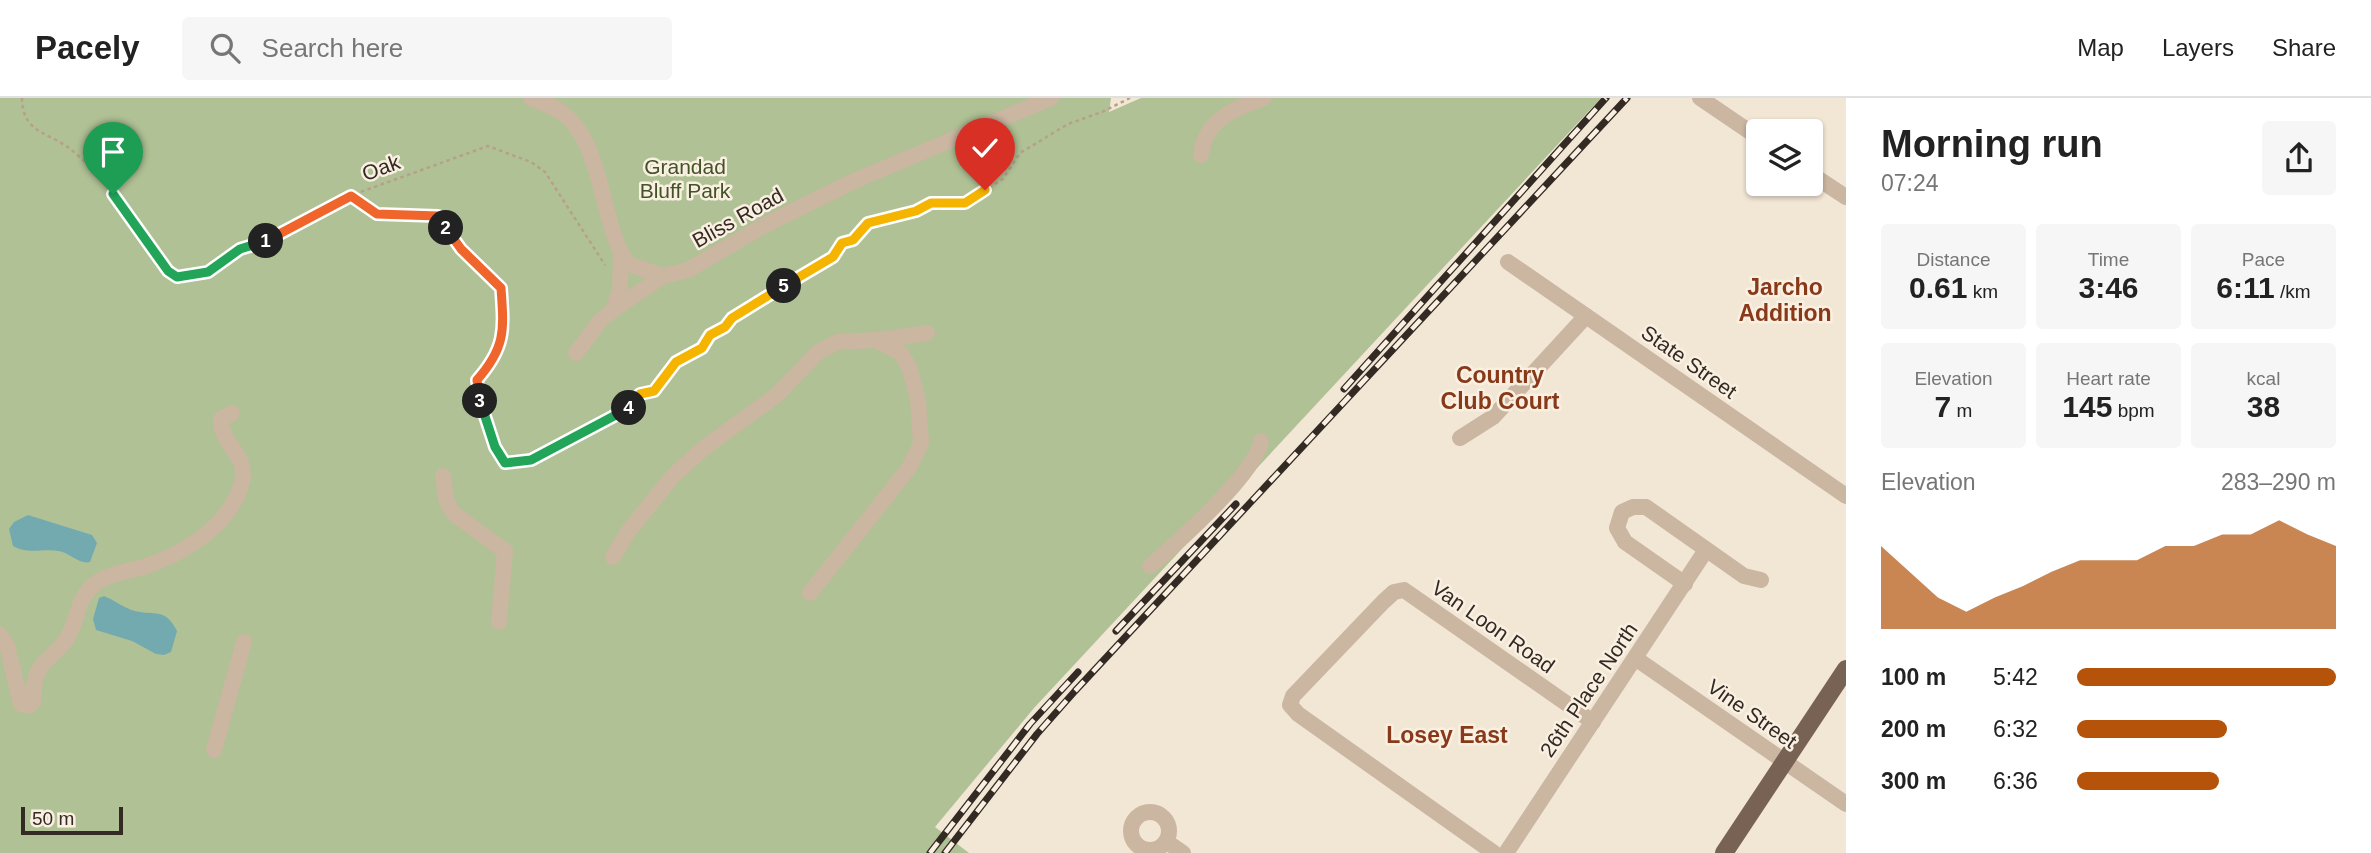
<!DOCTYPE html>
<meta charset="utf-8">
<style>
:root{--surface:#fff;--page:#f6f6f6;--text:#222;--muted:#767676;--line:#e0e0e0;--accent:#b45309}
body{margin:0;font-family:Helvetica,sans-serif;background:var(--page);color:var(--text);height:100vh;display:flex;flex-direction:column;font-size:26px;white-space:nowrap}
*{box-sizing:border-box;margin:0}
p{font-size:23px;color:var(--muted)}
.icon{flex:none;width:38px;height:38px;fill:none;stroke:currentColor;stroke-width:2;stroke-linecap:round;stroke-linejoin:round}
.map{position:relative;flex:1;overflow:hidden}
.sheet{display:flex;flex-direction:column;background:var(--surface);width:525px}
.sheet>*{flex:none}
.controls{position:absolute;left:1746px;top:21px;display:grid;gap:14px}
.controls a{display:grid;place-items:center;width:77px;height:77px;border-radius:7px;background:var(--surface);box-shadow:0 2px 5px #0004;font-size:35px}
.scale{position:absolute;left:21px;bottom:18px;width:102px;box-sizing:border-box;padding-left:7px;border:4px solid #342a24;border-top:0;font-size:19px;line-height:24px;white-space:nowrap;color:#342a24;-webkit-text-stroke:5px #faf0e2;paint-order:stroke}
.pin{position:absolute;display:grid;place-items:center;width:60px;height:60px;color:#fff;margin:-72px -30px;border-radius:50% 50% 50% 0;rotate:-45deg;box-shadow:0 0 7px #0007}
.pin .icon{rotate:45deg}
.km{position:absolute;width:35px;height:35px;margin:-18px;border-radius:50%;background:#222;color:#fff;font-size:19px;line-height:35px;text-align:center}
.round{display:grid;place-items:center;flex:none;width:74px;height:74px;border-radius:7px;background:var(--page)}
.head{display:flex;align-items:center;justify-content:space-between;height:119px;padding:0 35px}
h1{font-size:38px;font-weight:700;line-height:52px}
.stats{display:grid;grid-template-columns:repeat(3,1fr);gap:10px;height:119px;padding:7px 35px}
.stats div{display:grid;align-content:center;border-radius:7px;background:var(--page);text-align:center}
.stats b{font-size:30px;font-weight:700}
.stats small{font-size:19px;font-weight:400}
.stats p{font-size:19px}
.chart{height:196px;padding:14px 35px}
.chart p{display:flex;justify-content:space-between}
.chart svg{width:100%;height:126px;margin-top:7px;fill:var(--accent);opacity:.7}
ul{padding:0 35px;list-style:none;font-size:23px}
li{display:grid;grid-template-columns:112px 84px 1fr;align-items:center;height:52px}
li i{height:18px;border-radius:9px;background:var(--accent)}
header{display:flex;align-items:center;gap:42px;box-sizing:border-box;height:98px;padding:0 35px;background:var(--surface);border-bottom:2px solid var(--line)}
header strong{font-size:33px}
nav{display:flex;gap:38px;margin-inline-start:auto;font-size:24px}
.search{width:490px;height:63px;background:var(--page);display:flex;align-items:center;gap:18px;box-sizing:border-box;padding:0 24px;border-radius:7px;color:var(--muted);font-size:26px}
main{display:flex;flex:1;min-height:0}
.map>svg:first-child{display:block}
.green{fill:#b0c195}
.water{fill:#73aab0}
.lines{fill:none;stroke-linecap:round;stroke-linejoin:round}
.path{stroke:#b6a08b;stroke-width:2.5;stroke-dasharray:3.5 3.5;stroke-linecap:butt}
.minor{stroke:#cab6a1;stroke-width:16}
.major{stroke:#776254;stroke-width:18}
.rail-casing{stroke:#342a24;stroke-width:7}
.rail{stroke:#faf0e2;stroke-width:4.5;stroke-dasharray:13;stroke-linecap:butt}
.split-1-casing{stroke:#fff;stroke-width:14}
.split-2-casing{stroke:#fff;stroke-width:14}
.split-3-casing{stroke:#fff;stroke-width:14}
.split-4-casing{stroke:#fff;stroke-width:14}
.split-5-casing{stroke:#fff;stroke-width:14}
.split-6-casing{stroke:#fff;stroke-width:14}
.split-1{stroke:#22a559;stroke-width:9}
.split-2{stroke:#f0652b;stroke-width:9}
.split-3{stroke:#f0652b;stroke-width:9}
.split-4{stroke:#22a559;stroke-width:9}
.split-5{stroke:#f5b400;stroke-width:9}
.split-6{stroke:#f5b400;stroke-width:9}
.labels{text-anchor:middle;stroke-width:5;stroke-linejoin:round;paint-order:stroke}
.park-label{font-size:21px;fill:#415327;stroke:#faf0e2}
.street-label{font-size:21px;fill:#342a24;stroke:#faf0e2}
.neighbourhood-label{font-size:23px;font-weight:bold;fill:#873919;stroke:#faf0e2}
</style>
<header>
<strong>Pacely</strong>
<div class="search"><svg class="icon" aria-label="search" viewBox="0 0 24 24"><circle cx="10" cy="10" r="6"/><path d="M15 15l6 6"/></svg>Search here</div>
<nav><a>Map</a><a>Layers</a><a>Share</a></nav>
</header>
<main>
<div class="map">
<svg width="1846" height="755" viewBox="0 0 1846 755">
<rect width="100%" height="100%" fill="#f2e6d5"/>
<path class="green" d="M0,0H1111L1109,14L1141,0H1601L1034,610L935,729L969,755H0Z"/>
<g class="water">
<path d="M28,417L92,437L97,445L90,464C80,467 70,455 59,453C42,450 29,457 13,448L9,431L14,424Z"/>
<path d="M104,498C114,502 124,510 135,513C155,518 165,509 177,533L171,554L164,557L156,556L132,543L96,532L93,521L99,500Z"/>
</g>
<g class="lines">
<g class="path">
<path d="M22,0C22,37 52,34 74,54C113,87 138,133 168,173L177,179L207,174L240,151L260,147L341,101L488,48L531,64L545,74L605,167"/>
<path d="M351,98L378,116L438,118L461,151L501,190C504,232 506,249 477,282C481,309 488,343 505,365L531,362L626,312L640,296L654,293L676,264L702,250L710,237L725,229L732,220L833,159L842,145L853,142L868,125L916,113L931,105H965L1003,81L1020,55L1068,26L1102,14L1130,0"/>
</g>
<g class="minor">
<path d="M531,0C541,4 552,8 561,14C604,43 600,127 628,166L663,178L688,172L765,127L854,83L1051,0"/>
<path d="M1700,0L1759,40"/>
<path d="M1201,57C1205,21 1234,11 1264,0"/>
<path d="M1811,76L1846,99"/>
<path d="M621,156L620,192L613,212L663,178"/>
<path d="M1508,164L1846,398"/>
<path d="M879,242L927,235"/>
<path d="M576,255L600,223L613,212"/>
<path d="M1460,340L1493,319L1586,218"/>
<path d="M443,378L446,401L453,415L505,453L499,524"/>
<path d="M613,459L627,435L673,378L704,350L777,297L818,254L837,244L876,242L901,255L909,269L918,302L921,345L909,370L810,495"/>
<path d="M1150,468C1177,445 1256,375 1261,343"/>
<path d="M1685,486L1625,444L1617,430L1622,414L1633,409H1646L1744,478L1761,482"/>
<path d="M0,537L7,547L21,606L29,608L33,604C34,562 44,570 66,542C77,526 77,502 91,489C103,477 124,474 140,470C181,458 231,428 242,384C249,357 219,345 221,321L232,315"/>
<path d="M1635,560L1846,706"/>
<path d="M214,652L244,544"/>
<circle cx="1150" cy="733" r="19"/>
<path d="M1167,744L1183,755"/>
<path d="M1494,755L1298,616L1290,607L1293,598L1383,504L1394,494L1404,492L1593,624"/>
<path d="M1506,755L1706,452"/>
</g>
<path class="major" d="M1724,755L1846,571"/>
<g class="rail-casing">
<g id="rail">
<path d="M1344,291L1606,0"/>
<path d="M1116,533L1236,406"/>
<path d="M930,755L1030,626L1078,574"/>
<path d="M945,755L1037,636L1075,593L1627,0"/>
</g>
</g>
<use href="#rail" class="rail"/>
</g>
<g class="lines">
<g class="split-1-casing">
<path id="split-1" d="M113,96L168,173L177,179L208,174L240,151L266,143"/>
</g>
<g class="split-2-casing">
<path id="split-2" d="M266,143L351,98L377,116L438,118L446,130"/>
</g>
<g class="split-3-casing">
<path id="split-3" d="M446,130L461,151L501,190C504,232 506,249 477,282L480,303"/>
</g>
<g class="split-4-casing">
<path id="split-4" d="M480,303L495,349L505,365L531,362L629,310"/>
</g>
<g class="split-5-casing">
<path id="split-5" d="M629,310L640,296L654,293L676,264L702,250L710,237L725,229L732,220L784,188"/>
</g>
<g class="split-6-casing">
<path id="split-6" d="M784,188L833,159L842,145L853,142L868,125L916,113L931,105H965L985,92"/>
</g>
<use href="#split-1" class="split-1"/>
<use href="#split-2" class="split-2"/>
<use href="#split-3" class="split-3"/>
<use href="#split-4" class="split-4"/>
<use href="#split-5" class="split-5"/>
<use href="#split-6" class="split-6"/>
</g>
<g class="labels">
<g class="park-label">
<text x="685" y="76">Grandad<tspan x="685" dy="24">Bluff Park</tspan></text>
</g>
<g class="street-label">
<text transform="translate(381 70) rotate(-20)" y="7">Oak</text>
<text transform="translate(738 120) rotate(-29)" y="7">Bliss Road</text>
<text transform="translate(1689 264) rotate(35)" y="7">State Street</text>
<text transform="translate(1493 529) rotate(35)" y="7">Van Loon Road</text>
<text transform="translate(1589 592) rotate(-56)" y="7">26th Place North</text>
<text transform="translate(1752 616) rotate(35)" y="7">Vine Street</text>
</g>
<g class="neighbourhood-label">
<text x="1785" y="197">Jarcho<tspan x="1785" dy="26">Addition</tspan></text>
<text x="1500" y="285">Country<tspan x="1500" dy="26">Club Court</tspan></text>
<text x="1447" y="645">Losey East</text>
</g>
</g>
</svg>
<div class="controls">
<a><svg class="icon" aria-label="layers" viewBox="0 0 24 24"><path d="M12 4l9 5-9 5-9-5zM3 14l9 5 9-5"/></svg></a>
</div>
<div class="scale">50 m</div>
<div class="pin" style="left:113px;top:96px;background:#1e9e55"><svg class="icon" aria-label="arrive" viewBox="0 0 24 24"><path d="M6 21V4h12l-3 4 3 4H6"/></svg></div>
<div class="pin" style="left:985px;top:92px;background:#d93025"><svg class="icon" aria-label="check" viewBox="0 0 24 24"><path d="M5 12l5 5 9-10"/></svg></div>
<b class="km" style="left:266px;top:143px">1</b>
<b class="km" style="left:446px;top:130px">2</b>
<b class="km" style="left:480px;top:303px">3</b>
<b class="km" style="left:629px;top:310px">4</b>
<b class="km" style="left:784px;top:188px">5</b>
</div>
<section class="sheet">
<div class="head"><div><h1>Morning run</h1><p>07:24</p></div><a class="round"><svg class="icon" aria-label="share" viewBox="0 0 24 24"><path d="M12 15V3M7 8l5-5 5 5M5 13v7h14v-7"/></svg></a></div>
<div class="stats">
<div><p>Distance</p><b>0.61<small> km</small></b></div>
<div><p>Time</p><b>3:46</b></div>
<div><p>Pace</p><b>6:11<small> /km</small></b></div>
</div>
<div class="stats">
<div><p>Elevation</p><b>7<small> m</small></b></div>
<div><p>Heart rate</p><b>145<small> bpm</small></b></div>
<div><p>kcal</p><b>38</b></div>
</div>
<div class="chart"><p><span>Elevation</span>283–290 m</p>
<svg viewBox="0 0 160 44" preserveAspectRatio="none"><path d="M0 44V15L10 24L20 33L30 38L40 33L50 29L60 24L70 20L80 20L90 20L100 15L110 15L120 11L130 11L140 6L150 11L160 15V44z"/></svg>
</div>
<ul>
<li><b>100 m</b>5:42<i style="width:100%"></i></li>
<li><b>200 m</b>6:32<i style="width:58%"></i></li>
<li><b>300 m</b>6:36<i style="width:55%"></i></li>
</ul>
</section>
</main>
